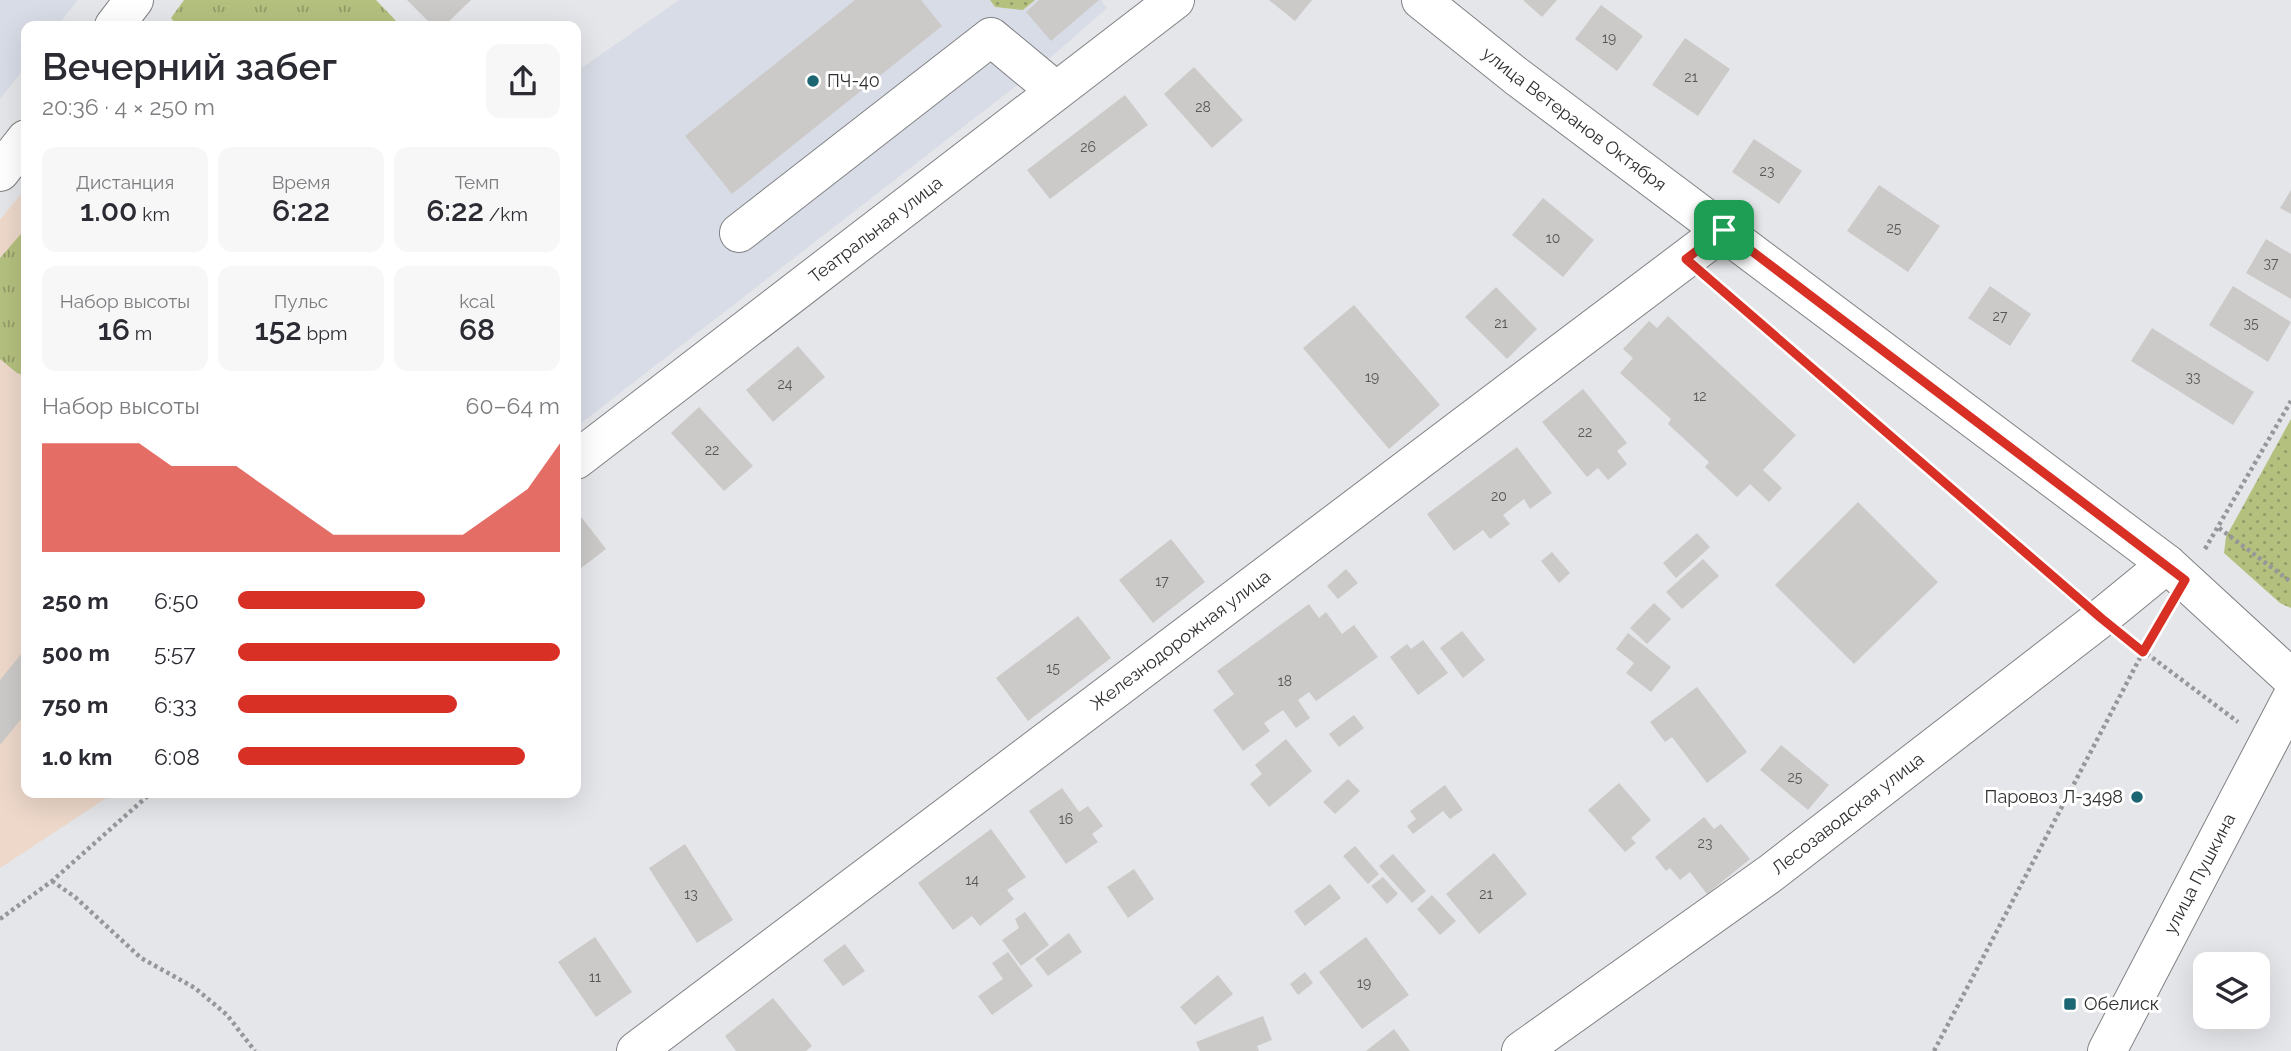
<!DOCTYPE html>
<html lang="ru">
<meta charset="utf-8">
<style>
:root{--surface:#fff;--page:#f7f7f7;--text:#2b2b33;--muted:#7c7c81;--accent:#d93025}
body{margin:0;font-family:Raleway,sans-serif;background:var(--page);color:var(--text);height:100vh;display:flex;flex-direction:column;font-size:26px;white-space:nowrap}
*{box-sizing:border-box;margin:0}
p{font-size:23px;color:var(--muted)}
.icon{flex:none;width:38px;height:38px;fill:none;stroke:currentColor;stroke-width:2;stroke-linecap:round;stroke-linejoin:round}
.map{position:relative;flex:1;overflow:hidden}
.sheet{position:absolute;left:21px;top:21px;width:560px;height:777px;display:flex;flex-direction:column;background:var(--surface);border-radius:14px;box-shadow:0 7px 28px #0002}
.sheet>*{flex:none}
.controls{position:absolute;left:2193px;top:952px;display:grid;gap:14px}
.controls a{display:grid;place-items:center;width:77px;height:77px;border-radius:14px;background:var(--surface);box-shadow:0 7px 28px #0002;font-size:35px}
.pin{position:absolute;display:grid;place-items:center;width:60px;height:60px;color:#fff;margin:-30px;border-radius:14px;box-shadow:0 4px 10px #0006}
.round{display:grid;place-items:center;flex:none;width:74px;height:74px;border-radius:14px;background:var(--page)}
.headline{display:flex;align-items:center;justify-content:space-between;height:119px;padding:0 21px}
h1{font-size:38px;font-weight:600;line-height:52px}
.figures{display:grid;grid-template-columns:repeat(3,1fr);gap:10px;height:119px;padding:7px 21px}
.figures div{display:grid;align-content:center;border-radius:14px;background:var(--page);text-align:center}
.figures b{font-size:30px;font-weight:600}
.figures small{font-size:19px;font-weight:400}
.figures p{font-size:19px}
.chart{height:196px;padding:14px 21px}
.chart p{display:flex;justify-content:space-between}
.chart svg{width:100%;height:126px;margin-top:7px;fill:var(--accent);opacity:.7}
ul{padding:0 21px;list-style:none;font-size:23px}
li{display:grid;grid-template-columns:112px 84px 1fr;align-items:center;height:52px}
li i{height:18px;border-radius:9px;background:var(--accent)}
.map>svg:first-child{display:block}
.built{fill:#d8dce6}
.medical{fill:#edd8ca}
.grass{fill:url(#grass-dots)}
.park{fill:url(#park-tufts)}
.building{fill:#cccac8}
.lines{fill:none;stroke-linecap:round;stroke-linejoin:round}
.minor-casing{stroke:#818285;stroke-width:40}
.path{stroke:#97979a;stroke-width:4.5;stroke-dasharray:3.5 3.5;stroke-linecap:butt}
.minor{stroke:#fff;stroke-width:38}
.route-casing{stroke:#fff;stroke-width:14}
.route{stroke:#d93025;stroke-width:9}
.poi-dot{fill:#1c6572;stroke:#fff;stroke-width:2.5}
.labels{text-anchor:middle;stroke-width:6;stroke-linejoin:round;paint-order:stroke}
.number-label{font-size:14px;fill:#565656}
.poi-label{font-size:18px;fill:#2f2f30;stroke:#fff;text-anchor:start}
.street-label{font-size:18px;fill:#2f2f30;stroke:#fff}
</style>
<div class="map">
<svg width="2291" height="1051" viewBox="0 0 2291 1051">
<defs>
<pattern id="grass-dots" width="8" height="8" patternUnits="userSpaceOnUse" patternTransform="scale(1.75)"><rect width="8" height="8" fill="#b4c07e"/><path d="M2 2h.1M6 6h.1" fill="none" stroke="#939c68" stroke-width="1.8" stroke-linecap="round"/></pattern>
<pattern id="park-tufts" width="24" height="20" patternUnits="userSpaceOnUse" patternTransform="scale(1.75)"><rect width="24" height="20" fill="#b4c07e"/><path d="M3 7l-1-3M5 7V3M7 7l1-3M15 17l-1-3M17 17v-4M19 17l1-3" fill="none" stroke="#939c68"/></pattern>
</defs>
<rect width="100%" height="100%" fill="#e5e6e9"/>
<g class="built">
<path d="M0,0H78L57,26H26V66L0,99Z"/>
<path d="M679,0H990L995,7L1023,10L1035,0H1101L1107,8L1034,72L576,427V72Z"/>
</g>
<path class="medical" d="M26,188V793H114L0,868V220Z"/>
<g class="grass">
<path d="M990,0H1035L1023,10L995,7Z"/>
<path d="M2291,419V608L2280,603L2224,553L2226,537Z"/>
</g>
<g class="park">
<path d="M184,0H376L401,26H177L171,18Z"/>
<path d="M26,228V376L17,373L0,359V258Z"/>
</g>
<g class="building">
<path d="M407,0H471L444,26H433Z"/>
<path d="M855,0H921L942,26L732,194L685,136Z"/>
<path d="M1039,0H1099L1051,41L1026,12Z"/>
<path d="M1269,0H1312L1295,21Z"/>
<path d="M1523,0H1557L1542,17Z"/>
<path d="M1601,5L1643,36L1617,71L1575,39Z"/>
<path d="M1685,38L1730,69L1698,116L1652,85Z"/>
<path d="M1194,67L1243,120L1212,148L1164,94Z"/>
<path d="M1125,95L1148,125L1050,199L1027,170Z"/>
<path d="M1754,139L1802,171L1779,204L1732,172Z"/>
<path d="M1879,185L1940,226L1908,272L1847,231Z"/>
<path d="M2291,190V214L2280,208Z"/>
<path d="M1543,198L1594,240L1563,277L1512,235Z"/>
<path d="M2266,239L2291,254V299L2246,273Z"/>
<path d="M1990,286L2031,314L2010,346L1968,318Z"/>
<path d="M2233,286L2291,322L2268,362L2209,325Z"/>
<path d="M1496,287L1537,329L1507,359L1465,317Z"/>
<path d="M1354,305L1440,405L1389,449L1303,348Z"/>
<path d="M1668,316L1796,435L1763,470L1782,488L1769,502L1750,484L1737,497L1705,467L1709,462L1668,424L1671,419L1620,373L1633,358L1623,349L1649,321L1657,328Z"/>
<path d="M2152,328L2254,392L2233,425L2131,361Z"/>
<path d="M798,346L825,377L773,422L746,390Z"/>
<path d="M1583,389L1627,443L1617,451L1627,464L1608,480L1598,468L1587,477L1542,422Z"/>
<path d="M699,407L753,466L724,491L671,433Z"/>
<path d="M1517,447L1552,493L1530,509L1524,499L1503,515L1510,524L1490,539L1483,530L1454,551L1427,514Z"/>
<path d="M1858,502L1938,582L1854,664L1775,585Z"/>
<path d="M578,513L606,549L576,572V514Z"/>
<path d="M1697,533L1710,547L1676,578L1663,563Z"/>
<path d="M1171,539L1205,582L1153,623L1119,580Z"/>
<path d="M1552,552L1570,573L1559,583L1541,561Z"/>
<path d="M1703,559L1719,576L1682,609L1666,592Z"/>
<path d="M1346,569L1358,583L1338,599L1327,586Z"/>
<path d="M1654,603L1671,619L1647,644L1630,628Z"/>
<path d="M1309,604L1319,618L1326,612L1342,634L1354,625L1378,657L1316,701L1309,692L1298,700L1310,718L1296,728L1283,710L1264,723L1270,731L1243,751L1213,710L1234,694L1217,671Z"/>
<path d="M1078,616L1111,658L1028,721L996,678Z"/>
<path d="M1462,631L1485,660L1463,678L1440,648Z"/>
<path d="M1628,633L1671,667L1651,692L1626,673L1634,663L1616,649Z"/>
<path d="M1423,640L1448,673L1418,695L1390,657L1407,644L1411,649Z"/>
<path d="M26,648V713L0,745V680Z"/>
<path d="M1697,687L1747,752L1707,783L1672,737L1665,742L1650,722Z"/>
<path d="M1354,715L1364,728L1339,747L1329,734Z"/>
<path d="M1286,739L1312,771L1269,807L1250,784L1262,774L1255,765Z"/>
<path d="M1781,745L1829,785L1808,810L1760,770Z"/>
<path d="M1348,779L1360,791L1335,814L1323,802Z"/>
<path d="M1619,783L1651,820L1631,838L1636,843L1625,852L1588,810Z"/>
<path d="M1445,785L1463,810L1450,819L1443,811L1413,834L1407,826L1416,819L1410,811Z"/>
<path d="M1062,788L1079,812L1088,806L1103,826L1092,834L1098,842L1066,864L1029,811Z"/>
<path d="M1704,817L1714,829L1721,824L1750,859L1707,894L1690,872L1680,880L1670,868L1666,871L1655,857Z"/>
<path d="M991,829L1026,877L1007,890L1014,899L980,926L972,916L953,930L918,883Z"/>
<path d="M685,844L733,920L697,943L649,868Z"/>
<path d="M1355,846L1379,874L1368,884L1343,856Z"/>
<path d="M1494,853L1527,894L1479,934L1446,894Z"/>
<path d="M1393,854L1426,891L1412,903L1379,866Z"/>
<path d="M1134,869L1154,899L1128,918L1107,887Z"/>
<path d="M1383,877L1398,894L1387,904L1371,886Z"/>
<path d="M1330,884L1341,898L1305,926L1294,911Z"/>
<path d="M1432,895L1456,921L1440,935L1417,909Z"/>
<path d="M1025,912L1049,945L1021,966L1002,940L1019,928L1015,919Z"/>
<path d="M1069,933L1082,952L1048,976L1035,959Z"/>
<path d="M595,937L632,992L596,1017L558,962Z"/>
<path d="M1366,937L1409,995L1362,1029L1319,972Z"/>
<path d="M845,944L865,971L843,986L823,960Z"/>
<path d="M1008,952L1033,986L992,1015L978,996L1003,979L992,963Z"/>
<path d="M1305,972L1313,983L1298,995L1290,984Z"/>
<path d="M1218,975L1233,994L1195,1025L1180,1007Z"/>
<path d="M773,998L812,1046L806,1051H736L725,1036Z"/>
<path d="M1263,1016L1272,1040L1257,1046L1259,1051H1200L1196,1042Z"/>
<path d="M1394,1029L1410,1051H1366Z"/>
</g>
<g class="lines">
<g class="minor-casing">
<g id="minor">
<path id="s1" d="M1421,0L1516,76L2167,564L2291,678"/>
<path d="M114,26L134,0"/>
<path d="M0,172L26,139"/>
<path d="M739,233L991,37L1056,91"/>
<path id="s2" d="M576,460L1175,0"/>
<path id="s3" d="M636,1051L1724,230"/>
<path id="s4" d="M1521,1051L1771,873L2101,618L2167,564"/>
<path id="s5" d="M2107,1051L2291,699"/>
</g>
</g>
<g class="path">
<path d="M1713,283L2072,593"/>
<path d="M2219,528L2291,582"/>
<path d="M2205,549L2291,401"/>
<path d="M2130,641L2238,722"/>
<path d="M52,881L75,897L141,958L195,988L227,1015L255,1051"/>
<path d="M0,919L52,881L151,793"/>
<path d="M1934,1051L2143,652L2162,619"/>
</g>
<use href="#minor" class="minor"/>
</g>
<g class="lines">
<g class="route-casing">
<path id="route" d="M1724,230L2185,580L2143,652L2101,618L1686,259Z"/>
</g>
<use href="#route" class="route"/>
</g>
<g class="poi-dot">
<circle cx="813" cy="81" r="7"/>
<circle cx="2137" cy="797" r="7"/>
<rect x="2063" y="997" width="14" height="14" rx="3.5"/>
</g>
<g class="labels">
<g class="number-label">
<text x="1609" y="43">19</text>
<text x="1691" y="82">21</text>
<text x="1203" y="112">28</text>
<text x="1088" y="152">26</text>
<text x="1767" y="176">23</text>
<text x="1894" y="233">25</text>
<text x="1553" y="243">10</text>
<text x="2271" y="268">37</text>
<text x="2000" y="321">27</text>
<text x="1501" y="328">21</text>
<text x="2251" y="328">35</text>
<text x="1372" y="382">19</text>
<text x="2193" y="382">33</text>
<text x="785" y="389">24</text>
<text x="1700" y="401">12</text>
<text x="1585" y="437">22</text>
<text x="712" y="455">22</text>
<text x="1499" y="501">20</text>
<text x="1162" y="586">17</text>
<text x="1053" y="673">15</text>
<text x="1285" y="686">18</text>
<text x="1795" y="782">25</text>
<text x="1066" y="824">16</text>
<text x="1705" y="848">23</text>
<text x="972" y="885">14</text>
<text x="691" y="899">13</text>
<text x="1486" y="899">21</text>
<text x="595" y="982">11</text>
<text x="1364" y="988">19</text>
</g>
<g class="poi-label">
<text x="827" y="87">ПЧ-40</text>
<text x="2123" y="803" text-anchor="end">Паровоз Л-3498</text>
<text x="2084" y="1010">Обелиск</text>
</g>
<g class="street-label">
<text dy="6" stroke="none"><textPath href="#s1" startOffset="194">улица Ветеранов Октября</textPath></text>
<text dy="6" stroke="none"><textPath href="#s2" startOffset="378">Театральная улица</textPath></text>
<text dy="6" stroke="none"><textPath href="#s3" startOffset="682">Железнодорожная улица</textPath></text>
<text dy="6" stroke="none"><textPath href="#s4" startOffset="404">Лесозаводская улица</textPath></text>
<text dy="6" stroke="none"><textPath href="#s5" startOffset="200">улица Пушкина</textPath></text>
</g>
</g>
</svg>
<div class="controls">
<a><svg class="icon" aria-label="layers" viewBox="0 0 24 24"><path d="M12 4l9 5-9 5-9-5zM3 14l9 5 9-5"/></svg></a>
</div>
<div class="pin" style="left:1724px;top:230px;background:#1e9e55"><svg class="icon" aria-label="arrive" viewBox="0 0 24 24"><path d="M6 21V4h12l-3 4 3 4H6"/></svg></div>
<section class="sheet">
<div class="headline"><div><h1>Вечерний забег</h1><p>20:36 · 4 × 250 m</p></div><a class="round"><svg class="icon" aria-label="share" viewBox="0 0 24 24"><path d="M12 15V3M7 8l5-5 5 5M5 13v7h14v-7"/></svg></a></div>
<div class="figures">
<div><p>Дистанция</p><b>1.00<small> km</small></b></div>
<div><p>Время</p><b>6:22</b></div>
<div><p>Темп</p><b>6:22<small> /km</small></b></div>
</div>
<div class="figures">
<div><p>Набор высоты</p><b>16<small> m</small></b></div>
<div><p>Пульс</p><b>152<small> bpm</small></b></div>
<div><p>kcal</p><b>68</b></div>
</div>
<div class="chart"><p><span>Набор высоты</span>60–64 m</p>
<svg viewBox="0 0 160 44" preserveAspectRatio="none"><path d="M0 44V6L10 6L20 6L30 6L40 14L50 14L60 14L70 22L80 30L90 38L100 38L110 38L120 38L130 38L140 30L150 22L160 6V44z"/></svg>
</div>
<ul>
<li><b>250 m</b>6:50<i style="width:58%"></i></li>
<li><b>500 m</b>5:57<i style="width:100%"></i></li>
<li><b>750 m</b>6:33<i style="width:68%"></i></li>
<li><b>1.0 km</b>6:08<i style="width:89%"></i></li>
</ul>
</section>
</div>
